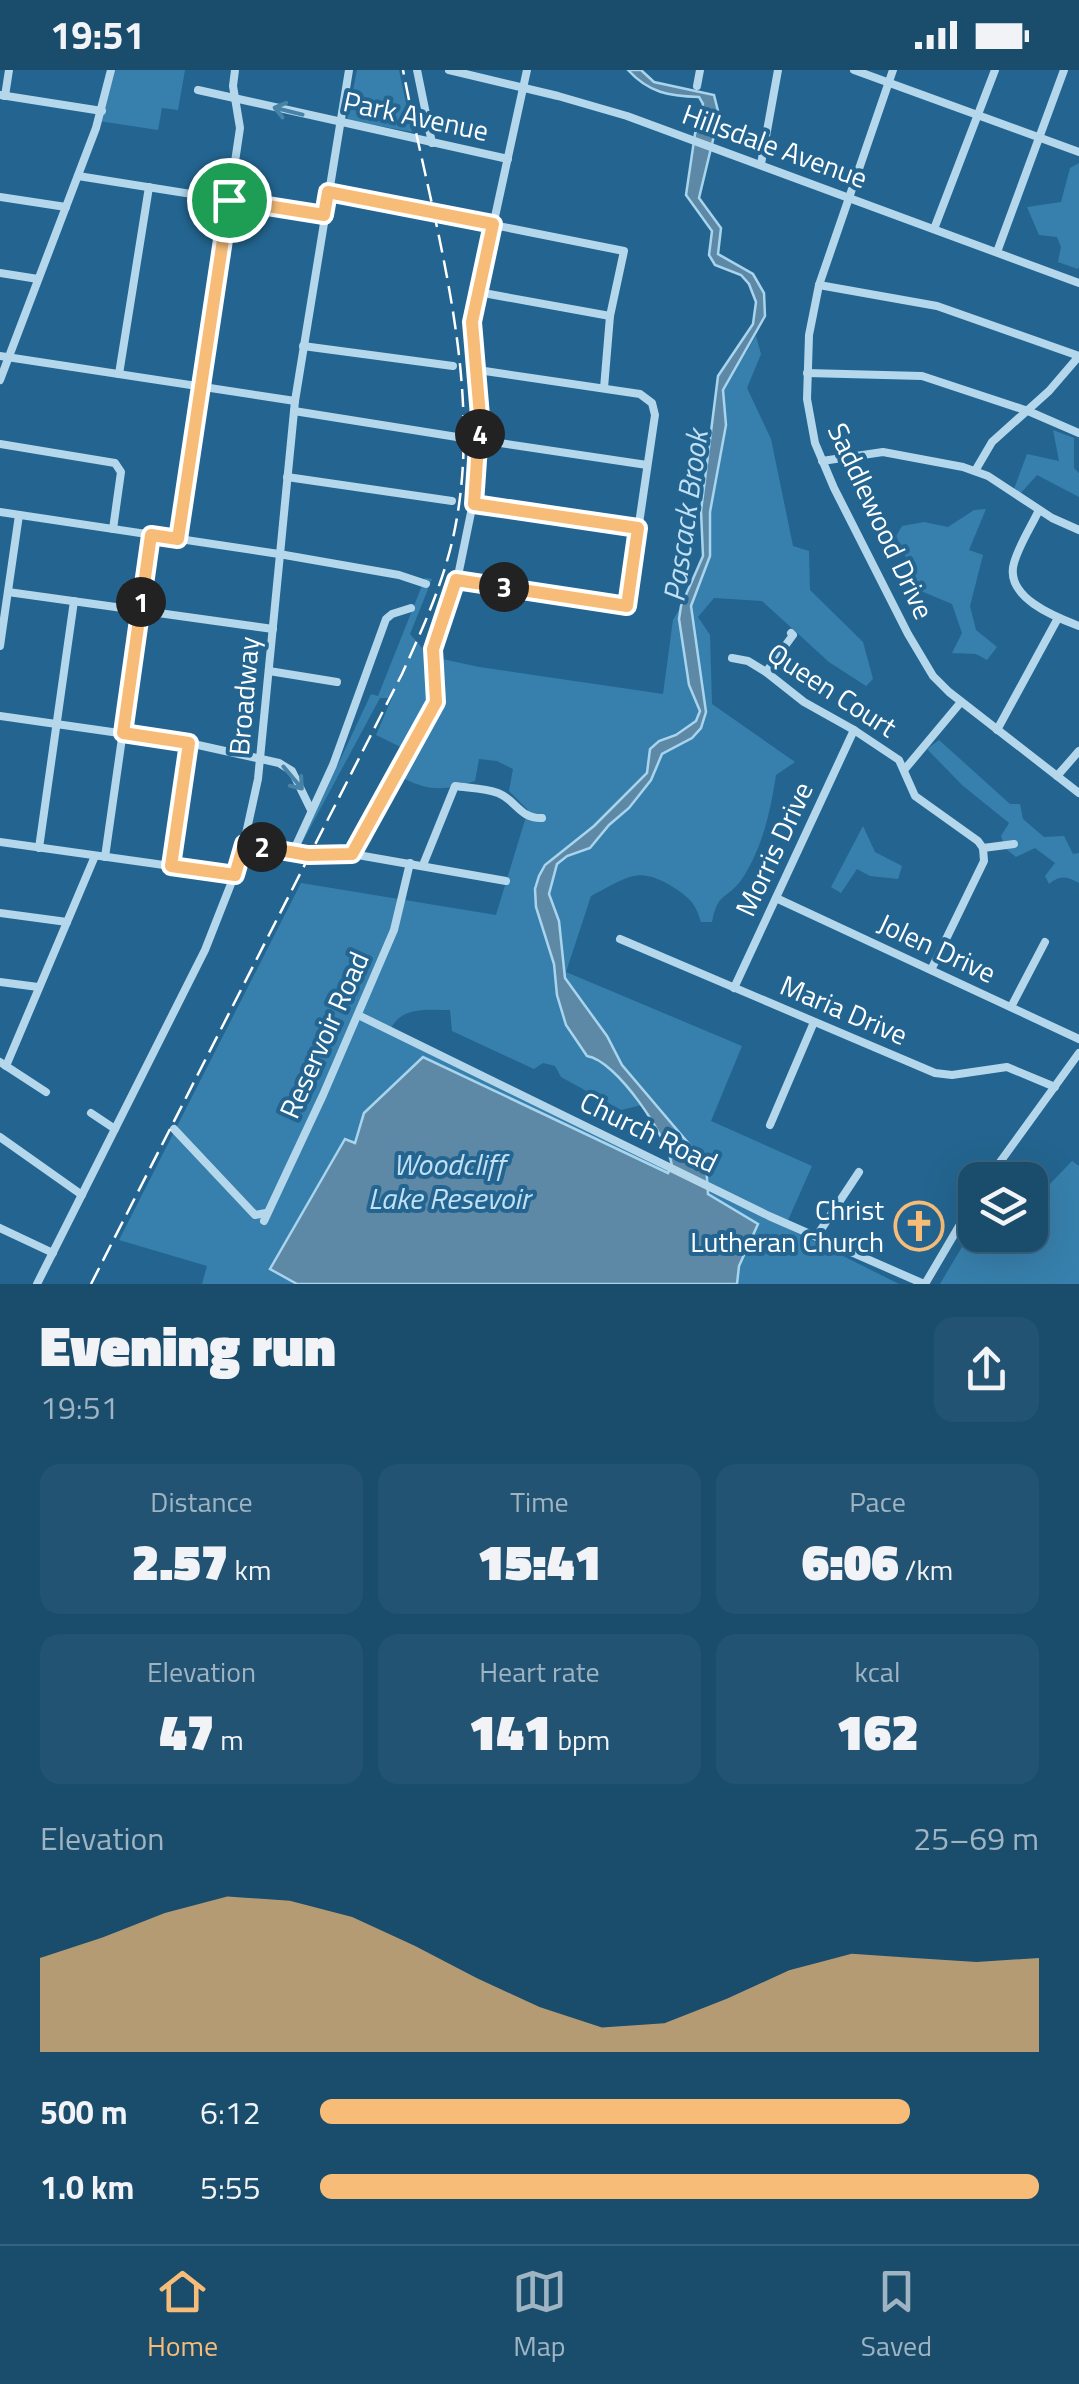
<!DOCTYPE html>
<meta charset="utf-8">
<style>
:root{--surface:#1a4c6c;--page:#235372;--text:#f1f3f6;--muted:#9fb4c2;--line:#38637f;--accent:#f7bd78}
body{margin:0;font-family:"Titillium Web",sans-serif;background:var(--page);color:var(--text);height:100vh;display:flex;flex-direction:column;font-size:38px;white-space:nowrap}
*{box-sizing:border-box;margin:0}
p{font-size:32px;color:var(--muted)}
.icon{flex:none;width:55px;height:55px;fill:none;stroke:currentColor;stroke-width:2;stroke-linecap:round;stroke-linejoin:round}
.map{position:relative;height:1214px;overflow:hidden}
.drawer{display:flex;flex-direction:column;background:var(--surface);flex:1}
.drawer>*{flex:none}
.fabs{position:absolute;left:958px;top:1092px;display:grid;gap:20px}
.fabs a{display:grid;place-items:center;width:90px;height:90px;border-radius:20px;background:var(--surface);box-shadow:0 10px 40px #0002,0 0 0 2px var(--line);font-size:50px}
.pin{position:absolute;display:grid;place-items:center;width:85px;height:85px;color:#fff;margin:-42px;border:5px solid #fff;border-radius:50%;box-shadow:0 2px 10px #0007}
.km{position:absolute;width:50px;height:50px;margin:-25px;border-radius:50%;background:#222;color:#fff;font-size:28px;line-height:50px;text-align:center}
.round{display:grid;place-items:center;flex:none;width:105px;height:105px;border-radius:20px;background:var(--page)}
.headline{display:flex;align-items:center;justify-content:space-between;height:170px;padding:0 40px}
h1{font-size:55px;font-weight:800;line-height:75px}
.figures{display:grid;grid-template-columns:repeat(3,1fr);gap:15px;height:170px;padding:10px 40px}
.figures div{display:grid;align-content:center;border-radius:20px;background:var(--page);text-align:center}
.figures b{font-size:50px;font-weight:800}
.figures small{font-size:28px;font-weight:400}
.figures p{font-size:28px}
.chart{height:280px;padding:20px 40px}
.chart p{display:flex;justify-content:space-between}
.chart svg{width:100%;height:180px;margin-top:10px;fill:var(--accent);opacity:.7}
ul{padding:0 40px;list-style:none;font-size:32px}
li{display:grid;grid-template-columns:160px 120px 1fr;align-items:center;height:75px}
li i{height:25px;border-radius:12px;background:var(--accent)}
.status{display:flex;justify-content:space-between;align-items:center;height:70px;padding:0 50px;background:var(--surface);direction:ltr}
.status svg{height:28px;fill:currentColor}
.dock{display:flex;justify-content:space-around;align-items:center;height:140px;border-top:2px solid var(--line);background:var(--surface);font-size:28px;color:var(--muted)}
.dock a{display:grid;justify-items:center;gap:5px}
.dock .active{color:var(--accent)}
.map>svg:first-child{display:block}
.green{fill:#3780ad;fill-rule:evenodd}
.water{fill:#5e89a6;stroke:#a9d4ed;stroke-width:2.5}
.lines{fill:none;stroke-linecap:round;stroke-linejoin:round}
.minor{stroke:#b4d7ec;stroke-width:8}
.rail{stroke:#fff;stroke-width:2.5;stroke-dasharray:18 8;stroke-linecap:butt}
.oneway{stroke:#4782a7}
.route-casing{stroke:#fff;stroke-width:20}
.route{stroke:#f7bd78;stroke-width:12}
.labels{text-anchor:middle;stroke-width:8;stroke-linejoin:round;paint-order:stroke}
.street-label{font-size:28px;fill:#fff;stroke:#236590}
.poi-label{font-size:28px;fill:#fff;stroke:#236590;text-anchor:end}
.water-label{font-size:30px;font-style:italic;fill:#c1e0f3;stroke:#236590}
</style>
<div class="status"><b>19:51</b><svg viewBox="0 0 49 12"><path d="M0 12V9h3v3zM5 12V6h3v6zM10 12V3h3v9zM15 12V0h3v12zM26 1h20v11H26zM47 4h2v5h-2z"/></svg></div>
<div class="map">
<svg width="1079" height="1214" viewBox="0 0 1079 1214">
<rect width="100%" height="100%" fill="#236590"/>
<g class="green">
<path d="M111,0H185L178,40L162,38L158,60L99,51Z"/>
<path d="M357,0H399L412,62L347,50Z"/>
<path d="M1079,93V196L1078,199L1058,192L1061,177L1057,167L1039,165L1027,137L1061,132L1070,98Z"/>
<path d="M756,266L761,284L747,318L771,369L793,476L809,481L810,520L863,572L873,609L866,616L829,592L762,531L714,528L698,547L710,565L712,634L795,692L776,705C770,743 763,776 742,809C727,830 718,821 712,852H701C696,836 693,831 679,821C639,794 630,806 591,826L566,902L742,976L711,1051L812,1096L785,1157L899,1214H737L739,1196L757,1154L678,1108L355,1074L345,1070L271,1199L297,1214H202L207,1196L119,1170L301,813L496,845L528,740L509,721L513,699L497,691L479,689L475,711C443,721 428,722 397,705L411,682L376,665L392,628H380L296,784L371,624L378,626L425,508L432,509L410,564L429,586L479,597L663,624L673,550L710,486V442L726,355L723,320ZM450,940L452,961L534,999L543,993L555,996L561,1007L621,1040L642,1035L666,1074L672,1095L390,960C401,936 427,940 450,940Z"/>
<path d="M1053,360L1074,368V398L1079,403V427L1037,405L1020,424L1014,419L1027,384L1059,391Z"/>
<path d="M986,439L969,480L983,485L970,536L976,560L997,577L987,590L976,584L952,583L962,563L952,534L921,521L896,466L902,456L924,452L948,457L974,440Z"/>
<path d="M939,670L1010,734H1020L1023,749L1044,767L1064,766L1073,784L1079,783V813C1067,806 1060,805 1049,814L1045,806L1055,793L1035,778L1016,787L1006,779L1001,766L1009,753L962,715L927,679Z"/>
<path d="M863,756L875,782L902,796L898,809L870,806L857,799L841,823L831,817Z"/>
<path d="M1072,1091L1079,1096V1214H940L975,1155V1165H1030V1110H1003L1015,1094L1048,1116Z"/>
</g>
<path class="water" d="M628,0H641L654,12L714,25L719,45L699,128L721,158L718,184L753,204L764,223L765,246L723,320L726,355L710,442V486L691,536L706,642L701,658L692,668L662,684L651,710L629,738L609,755L590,778L567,786L557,794L549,824L559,851L565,908L607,966L622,995L706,1094L708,1124L758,1154L739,1196L737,1214H297L270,1199L345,1069L355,1073L364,1043L423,987L668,1103L672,1096C668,1067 616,990 587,986L566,955L557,925L554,894L536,837L535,819L539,806L545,795L594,756L647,703L650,679L659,671L676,665L696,651L700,641L689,615L679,549L681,536L703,486L701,441L718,306L753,254L756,232L749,214L741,205L715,195L709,185L712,161L686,125L695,64L703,34L699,27C669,26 649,23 628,0Z"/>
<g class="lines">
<g class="minor">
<path d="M417,0L432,73"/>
<path d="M449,0L558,26L627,46L1079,213"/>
<path d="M854,0L1079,82"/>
<path d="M893,0L819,215L809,265L807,329L815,373L834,418L908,564L933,606L949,622L1079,723"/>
<path d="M697,16L700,0"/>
<path d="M198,20L508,89"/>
<path d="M0,25L102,41"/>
<path d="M5,26L9,0"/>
<path d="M761,94L778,0"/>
<path d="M78,106L324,145"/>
<path d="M328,122L624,181L610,246L604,318"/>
<path d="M0,127L66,137"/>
<path d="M934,159L995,0"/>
<path d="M997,182L1064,0"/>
<path d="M0,203L38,209"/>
<path d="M819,215L937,236L1079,286"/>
<path d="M478,222L610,246"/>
<path d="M303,276L453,296"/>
<path d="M0,286L295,331"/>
<path d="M807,303L922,306L1028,341L1079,363"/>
<path d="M119,304L149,117"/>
<path d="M0,310L96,58L111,0"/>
<path d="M294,341L457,367"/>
<path d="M480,370L647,395"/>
<path d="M0,374L115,393L121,402L113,459"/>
<path d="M822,391L883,382L963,397L988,406L1052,448L1079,460"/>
<path d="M975,401L992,372L1049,321L1079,286"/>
<path d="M287,407L452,431"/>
<path d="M474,434L638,458"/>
<path d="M1039,440C1031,457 1019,475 1014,493C1004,527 1055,547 1079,556"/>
<path d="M0,442L279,484L399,505L426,514"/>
<path d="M179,469L240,58L233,16L235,0"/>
<path d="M456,510L627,535L655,345L652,333L640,324L478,300"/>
<path d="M8,522L273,559"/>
<path d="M0,576L19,445"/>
<path d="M732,588L748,591L766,602L804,632L854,660L899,690L915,726L978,771L983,778"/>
<path d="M269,601L337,612"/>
<path d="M766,602L793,565L791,563"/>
<path d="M0,646L189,673L279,693L292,701L311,740"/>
<path d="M997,660L1058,548"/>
<path d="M905,699L961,632"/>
<path d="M1057,706L1079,681"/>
<path d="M0,772L235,805"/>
<path d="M244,774L309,785L352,784L506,811"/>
<path d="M39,778L74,531"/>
<path d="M983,778L1014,774"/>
<path d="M293,782L333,695L386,549L392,544L411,538"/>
<path d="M352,784L437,632L433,579L459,501L475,423L480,347L472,252L527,0"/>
<path d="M105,787L151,465"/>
<path d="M423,795L455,716C469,718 485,718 498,723C516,730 520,749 542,748"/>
<path d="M171,796L189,673"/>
<path d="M776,828L1079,969"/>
<path d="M0,843L67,852"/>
<path d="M620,869L935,1003L952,1005L1007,997L1055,1017"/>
<path d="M931,900L984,791L983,778"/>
<path d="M0,912L38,917"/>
<path d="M734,918L854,660"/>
<path d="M1011,937L1045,872"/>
<path d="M358,945L769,1146L924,1214"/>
<path d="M0,992L46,1022"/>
<path d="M6,996L95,786"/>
<path d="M91,1043L115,1059"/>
<path d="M770,1055L814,952"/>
<path d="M174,1059L255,1145L266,1143"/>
<path d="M0,1067L82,1125"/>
<path d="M987,1110L1079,983"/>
<path d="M264,1151L323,1025L394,860L410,793"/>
<path d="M0,1158L53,1183"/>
<path d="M816,1167L859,1102"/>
<path d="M37,1214L205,880L240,791L258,709L295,331L349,0"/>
<path d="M925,1214L975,1129"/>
</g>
<path class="rail" d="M91,1214L402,604C422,560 442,516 453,468C487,315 432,151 403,0"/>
</g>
<defs><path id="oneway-shaft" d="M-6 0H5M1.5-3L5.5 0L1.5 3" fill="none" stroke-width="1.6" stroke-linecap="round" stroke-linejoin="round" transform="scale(2.5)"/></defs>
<g class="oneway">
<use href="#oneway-shaft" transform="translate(288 41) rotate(-166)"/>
<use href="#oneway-shaft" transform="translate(293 708) rotate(50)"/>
</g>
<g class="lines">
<g class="route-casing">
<path id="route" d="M328,122L493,154L472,252L480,346L474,434L638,458L627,536L456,510L433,579L436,632L352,784L308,785L244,774L235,805L171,796L189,673L123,663L151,465L178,469L229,130L324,145Z"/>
</g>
<use href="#route" class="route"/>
</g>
<defs>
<g id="church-ring" transform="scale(2.5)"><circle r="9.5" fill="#236590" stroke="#f7bd78" stroke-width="1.5"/><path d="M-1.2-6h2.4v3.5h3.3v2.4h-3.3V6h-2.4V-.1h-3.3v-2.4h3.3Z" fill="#f7bd78"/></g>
</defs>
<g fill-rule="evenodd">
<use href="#church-ring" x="919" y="1156"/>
</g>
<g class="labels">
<g class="street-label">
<text transform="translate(416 46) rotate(12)" y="10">Park Avenue</text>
<text transform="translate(775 76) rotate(20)" y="10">Hillsdale Avenue</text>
<text transform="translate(881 451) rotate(65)" y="10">Saddlewood Drive</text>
<text transform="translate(832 620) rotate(33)" y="10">Queen Court</text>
<text transform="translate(244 626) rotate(-85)" y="10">Broadway</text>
<text transform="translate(774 779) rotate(-65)" y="10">Morris Drive</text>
<text transform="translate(937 878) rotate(25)" y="10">Jolen Drive</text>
<text transform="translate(844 940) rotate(23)" y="10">Maria Drive</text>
<text transform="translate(324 965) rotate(-66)" y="10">Reservoir Road</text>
<text transform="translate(649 1062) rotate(26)" y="10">Church Road</text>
</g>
<g class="poi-label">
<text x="884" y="1150">Christ<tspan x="884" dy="32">Lutheran Church</tspan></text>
</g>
<g class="water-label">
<text transform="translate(686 446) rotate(-82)" y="10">Pascack Brook</text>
<text x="449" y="1105">Woodcliff<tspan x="449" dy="34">Lake Resevoir</tspan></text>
</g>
</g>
</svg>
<div class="fabs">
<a><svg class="icon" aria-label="layers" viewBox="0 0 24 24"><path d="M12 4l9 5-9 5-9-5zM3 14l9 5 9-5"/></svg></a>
</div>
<div class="pin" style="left:229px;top:130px;background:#1e9e55"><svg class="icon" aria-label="arrive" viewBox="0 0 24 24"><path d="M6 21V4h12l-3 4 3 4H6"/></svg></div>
<b class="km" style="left:141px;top:532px">1</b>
<b class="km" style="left:262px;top:777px">2</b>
<b class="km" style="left:504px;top:517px">3</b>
<b class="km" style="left:480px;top:364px">4</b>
</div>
<section class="drawer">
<div class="headline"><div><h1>Evening run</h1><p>19:51</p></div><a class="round"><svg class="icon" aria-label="share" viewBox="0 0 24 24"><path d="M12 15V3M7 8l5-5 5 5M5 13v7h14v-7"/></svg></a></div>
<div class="figures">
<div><p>Distance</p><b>2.57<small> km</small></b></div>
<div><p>Time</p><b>15:41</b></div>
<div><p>Pace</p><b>6:06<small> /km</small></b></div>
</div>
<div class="figures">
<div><p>Elevation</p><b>47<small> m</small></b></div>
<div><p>Heart rate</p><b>141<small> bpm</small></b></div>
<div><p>kcal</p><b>162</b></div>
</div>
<div class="chart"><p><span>Elevation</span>25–69 m</p>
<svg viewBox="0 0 160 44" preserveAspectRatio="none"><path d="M0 44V21L10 16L20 10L30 6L40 7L50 11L60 18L70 26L80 33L90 38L100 37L110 31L120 24L130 20L140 21L150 22L160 21V44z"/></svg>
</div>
<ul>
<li><b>500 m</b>6:12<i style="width:82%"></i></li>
<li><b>1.0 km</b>5:55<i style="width:100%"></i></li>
</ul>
</section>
<nav class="dock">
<a class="active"><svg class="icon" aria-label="home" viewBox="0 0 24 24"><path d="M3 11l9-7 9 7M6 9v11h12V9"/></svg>Home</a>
<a><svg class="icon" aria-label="map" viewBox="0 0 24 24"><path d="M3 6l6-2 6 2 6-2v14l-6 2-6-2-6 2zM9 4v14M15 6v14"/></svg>Map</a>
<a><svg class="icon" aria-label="saved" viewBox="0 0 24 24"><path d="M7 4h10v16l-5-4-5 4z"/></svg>Saved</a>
</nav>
